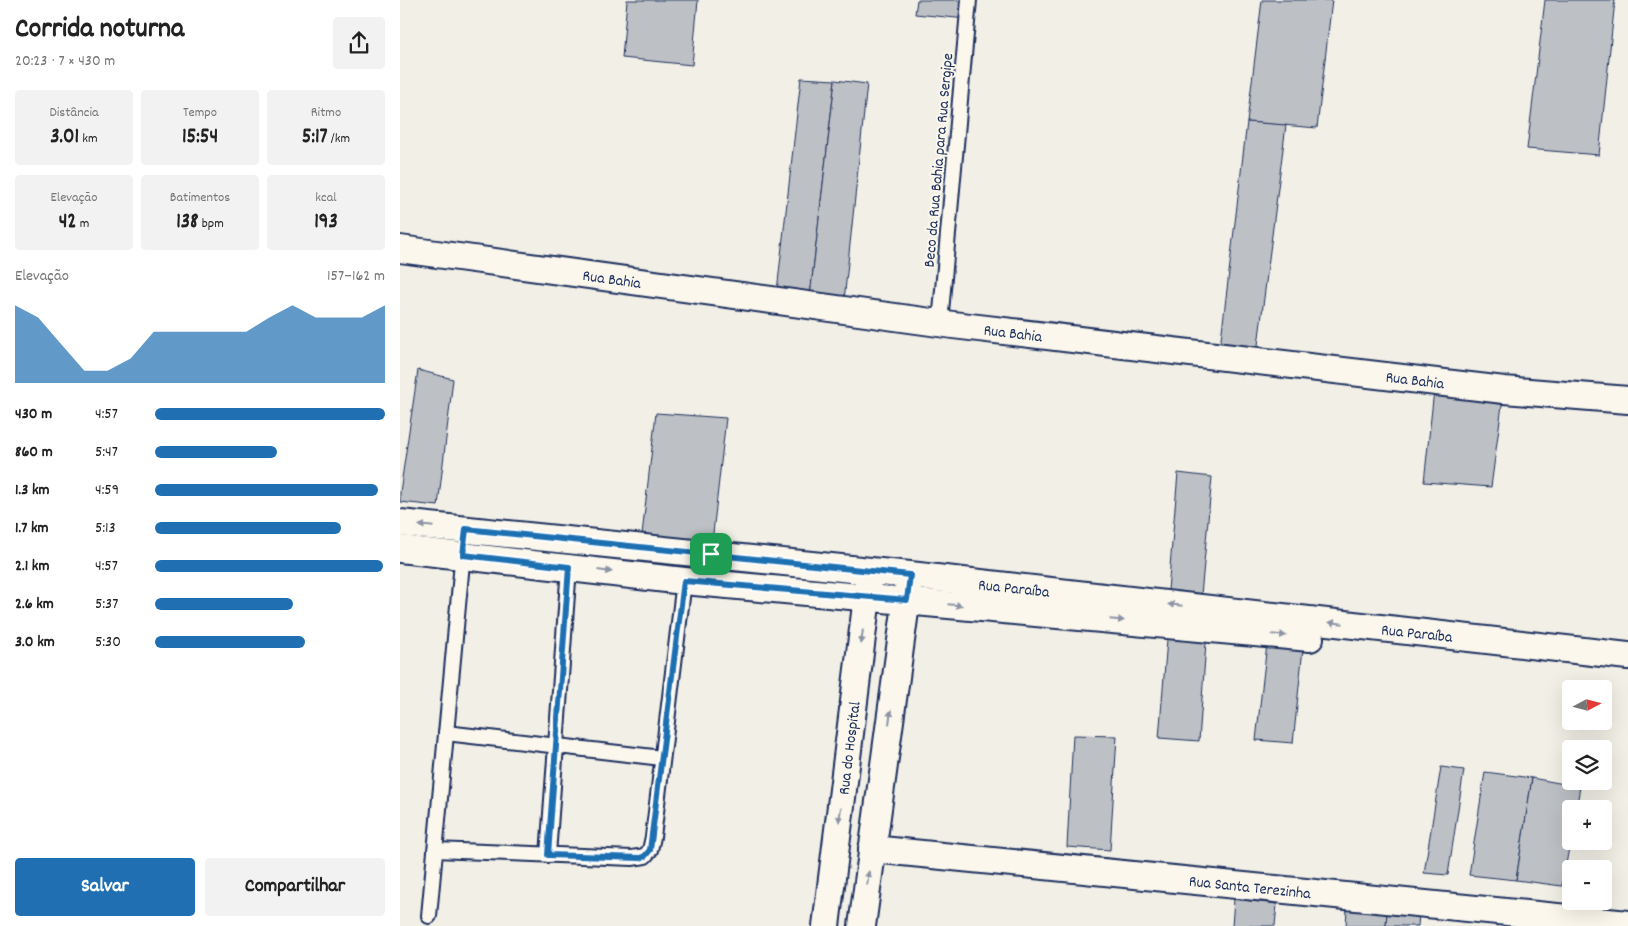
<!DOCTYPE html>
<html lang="pt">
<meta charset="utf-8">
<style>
:root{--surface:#fff;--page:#f2f2f2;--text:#222;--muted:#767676;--accent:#1f6fb2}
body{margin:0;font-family:Dekko,sans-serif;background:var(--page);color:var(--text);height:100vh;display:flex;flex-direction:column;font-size:19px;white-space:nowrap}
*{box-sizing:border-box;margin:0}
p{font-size:16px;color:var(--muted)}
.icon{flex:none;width:28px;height:28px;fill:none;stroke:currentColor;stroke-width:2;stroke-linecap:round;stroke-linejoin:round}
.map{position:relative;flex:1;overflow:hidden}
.sheet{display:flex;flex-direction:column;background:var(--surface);width:400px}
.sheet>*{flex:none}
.needle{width:32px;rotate:83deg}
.tools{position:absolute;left:1162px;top:680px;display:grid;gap:10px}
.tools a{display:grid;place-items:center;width:50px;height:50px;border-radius:5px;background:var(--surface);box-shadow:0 5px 20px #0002;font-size:25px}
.pin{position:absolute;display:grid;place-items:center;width:42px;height:42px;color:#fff;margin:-21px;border-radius:10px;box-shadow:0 2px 8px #0006}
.round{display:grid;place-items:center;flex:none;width:52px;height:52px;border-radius:5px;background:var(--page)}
.head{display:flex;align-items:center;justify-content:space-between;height:85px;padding:0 15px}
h1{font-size:28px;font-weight:700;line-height:38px}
.figures{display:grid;grid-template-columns:repeat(3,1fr);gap:8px;height:85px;padding:5px 15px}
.figures div{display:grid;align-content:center;border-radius:5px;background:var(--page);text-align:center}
.figures b{font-size:21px;font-weight:700}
.figures small{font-size:14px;font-weight:400}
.figures p{font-size:14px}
.chart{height:140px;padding:10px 15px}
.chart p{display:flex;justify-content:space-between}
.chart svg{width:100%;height:90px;margin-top:5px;fill:var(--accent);opacity:.7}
.action{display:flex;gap:10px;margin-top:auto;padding:10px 15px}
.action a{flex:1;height:58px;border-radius:5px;background:var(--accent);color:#fff;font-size:20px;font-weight:700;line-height:58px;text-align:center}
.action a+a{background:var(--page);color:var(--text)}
ul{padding:0 15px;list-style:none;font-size:16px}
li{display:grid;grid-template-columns:80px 60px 1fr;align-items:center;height:38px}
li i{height:12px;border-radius:6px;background:var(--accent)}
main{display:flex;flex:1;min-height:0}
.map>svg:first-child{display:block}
.building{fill:#bdc0c4;stroke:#1b2f5e}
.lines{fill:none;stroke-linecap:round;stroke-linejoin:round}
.service-casing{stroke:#1b2f5e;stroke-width:18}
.minor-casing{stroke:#1b2f5e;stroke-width:30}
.service{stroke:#fbf7ec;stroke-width:14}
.minor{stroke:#fbf7ec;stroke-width:26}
.oneway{fill:#8b93a5}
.route-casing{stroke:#fff;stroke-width:10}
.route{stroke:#1f6fb2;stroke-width:6}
.labels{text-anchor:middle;stroke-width:4;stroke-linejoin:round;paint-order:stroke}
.street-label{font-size:16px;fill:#1b2f5e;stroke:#fbf7ec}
</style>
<main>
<section class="sheet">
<div class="head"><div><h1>Corrida noturna</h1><p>20:23 · 7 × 430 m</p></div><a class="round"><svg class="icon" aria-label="share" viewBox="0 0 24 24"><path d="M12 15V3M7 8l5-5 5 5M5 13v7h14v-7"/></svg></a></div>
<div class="figures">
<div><p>Distância</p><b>3.01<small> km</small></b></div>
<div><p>Tempo</p><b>15:54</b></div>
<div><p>Ritmo</p><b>5:17<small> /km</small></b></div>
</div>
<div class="figures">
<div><p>Elevação</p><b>42<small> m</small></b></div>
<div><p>Batimentos</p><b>138<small> bpm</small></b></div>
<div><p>kcal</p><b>193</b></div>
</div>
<div class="chart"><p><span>Elevação</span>157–162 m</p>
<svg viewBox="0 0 160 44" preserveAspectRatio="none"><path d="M0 44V6L10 12L20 25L30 38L40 38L50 32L60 19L70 19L80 19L90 19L100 19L110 12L120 6L130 12L140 12L150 12L160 6V44z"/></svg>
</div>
<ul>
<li><b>430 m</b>4:57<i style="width:100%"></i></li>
<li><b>860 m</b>5:47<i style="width:53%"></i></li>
<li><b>1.3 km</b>4:59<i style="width:97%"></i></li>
<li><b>1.7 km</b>5:13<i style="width:81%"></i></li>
<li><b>2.1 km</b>4:57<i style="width:99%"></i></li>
<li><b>2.6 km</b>5:37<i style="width:60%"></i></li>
<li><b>3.0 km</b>5:30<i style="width:65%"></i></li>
</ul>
<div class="action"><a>Salvar</a><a>Compartilhar</a></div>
</section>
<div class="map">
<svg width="1228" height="926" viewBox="0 0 1228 926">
<rect width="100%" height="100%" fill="#f2efe6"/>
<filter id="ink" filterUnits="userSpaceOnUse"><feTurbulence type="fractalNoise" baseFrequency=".02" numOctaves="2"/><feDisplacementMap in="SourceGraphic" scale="10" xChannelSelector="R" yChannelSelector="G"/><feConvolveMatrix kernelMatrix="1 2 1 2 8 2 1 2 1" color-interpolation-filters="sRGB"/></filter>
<g filter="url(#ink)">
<g class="building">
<path d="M227,0H298L292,65L222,58Z"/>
<path d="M517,0H569L567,19L515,14Z"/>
<path d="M862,0H932L917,128L847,122Z"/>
<path d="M1145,0H1215L1199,155L1127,149Z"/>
<path d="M401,78L435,80L409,305L376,300Z"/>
<path d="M435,80L467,84L443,310L409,305Z"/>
<path d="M847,122L886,125L856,361L819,356Z"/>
<path d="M18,370L53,379L38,506L0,502V492Z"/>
<path d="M1035,381L1104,390L1091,487L1024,482Z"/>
<path d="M256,413L326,418L311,551L241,543Z"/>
<path d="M778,473L812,477L800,606L767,602Z"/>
<path d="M768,627L807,629L799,741L759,738Z"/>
<path d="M868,635L904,639L893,743L856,740Z"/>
<path d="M673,735L717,736L710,850L667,847Z"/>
<path d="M1041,767L1064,770L1048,875L1024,873Z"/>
<path d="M1085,772L1132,778L1116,880L1069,875Z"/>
<path d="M1132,778L1180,787L1176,809H1171V837L1162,886L1116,880Z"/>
<path d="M834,899L877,904L875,926H832Z"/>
<path d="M947,908L987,911L986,926H946Z"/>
<path d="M987,911L1019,914L1018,926H986Z"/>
</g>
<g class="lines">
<g class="service-casing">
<g id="service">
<path d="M540,323L569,0"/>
<path d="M46,733L262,758"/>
<path d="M35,850L232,858L245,856L250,850L253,837L284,581"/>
<path d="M148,855L169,567"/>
<path d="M29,916L63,552"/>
</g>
</g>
<g class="minor-casing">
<g id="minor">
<path d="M0,249L553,325L1104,390L1228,400"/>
<path d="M0,523L510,575L1228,656"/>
<path d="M0,549L284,581L910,638"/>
<path d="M472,849L1228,924"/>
<path d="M426,926L467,597L468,579"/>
<path d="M462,926L509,582"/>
</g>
</g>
<use href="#service" class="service"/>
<use href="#minor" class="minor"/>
</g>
<defs><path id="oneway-solid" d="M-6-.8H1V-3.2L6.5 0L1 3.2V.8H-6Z" transform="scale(1.25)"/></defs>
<g class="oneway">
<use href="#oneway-solid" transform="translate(26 526) rotate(-174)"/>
<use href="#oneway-solid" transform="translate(205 571) rotate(7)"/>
<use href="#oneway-solid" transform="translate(555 605) rotate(5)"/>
<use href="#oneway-solid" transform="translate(775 605) rotate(-174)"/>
<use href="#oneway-solid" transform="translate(717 620) rotate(5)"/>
<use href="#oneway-solid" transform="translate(936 623) rotate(-174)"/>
<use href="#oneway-solid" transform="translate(879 635) rotate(5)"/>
<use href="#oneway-solid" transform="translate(462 637) rotate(97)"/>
<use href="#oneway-solid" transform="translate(490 717) rotate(-82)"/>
<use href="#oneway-solid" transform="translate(440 815) rotate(97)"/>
<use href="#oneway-solid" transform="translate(468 878) rotate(-83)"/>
</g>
</g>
<g class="lines" filter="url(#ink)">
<g class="route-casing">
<path id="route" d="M66,529L510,575L507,600L284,581L250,850L245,856L240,858L148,855L169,567L63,555Z"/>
</g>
<use href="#route" class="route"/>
</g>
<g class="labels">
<g class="street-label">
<text transform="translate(537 160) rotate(-85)" y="6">Beco da Rua Bahia para Rua Sergipe</text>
<text transform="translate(212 278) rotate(8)" y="6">Rua Bahia</text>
<text transform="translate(613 332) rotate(7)" y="6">Rua Bahia</text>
<text transform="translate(1015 379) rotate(7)" y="6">Rua Bahia</text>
<text transform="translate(614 587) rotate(6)" y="6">Rua Paraíba</text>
<text transform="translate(1017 632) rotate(6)" y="6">Rua Paraíba</text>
<text transform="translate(448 748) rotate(-83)" y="6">Rua do Hospital</text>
<text transform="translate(850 886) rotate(6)" y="6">Rua Santa Terezinha</text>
</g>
</g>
</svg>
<div class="tools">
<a><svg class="needle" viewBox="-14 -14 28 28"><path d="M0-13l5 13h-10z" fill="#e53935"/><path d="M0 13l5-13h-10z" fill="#767676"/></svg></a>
<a><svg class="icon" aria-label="layers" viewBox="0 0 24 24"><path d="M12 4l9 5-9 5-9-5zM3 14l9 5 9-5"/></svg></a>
<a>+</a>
<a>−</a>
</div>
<div class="pin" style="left:311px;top:554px;background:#1e9e55"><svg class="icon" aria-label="arrive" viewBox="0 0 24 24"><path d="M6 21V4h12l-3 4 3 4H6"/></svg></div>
</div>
</main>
